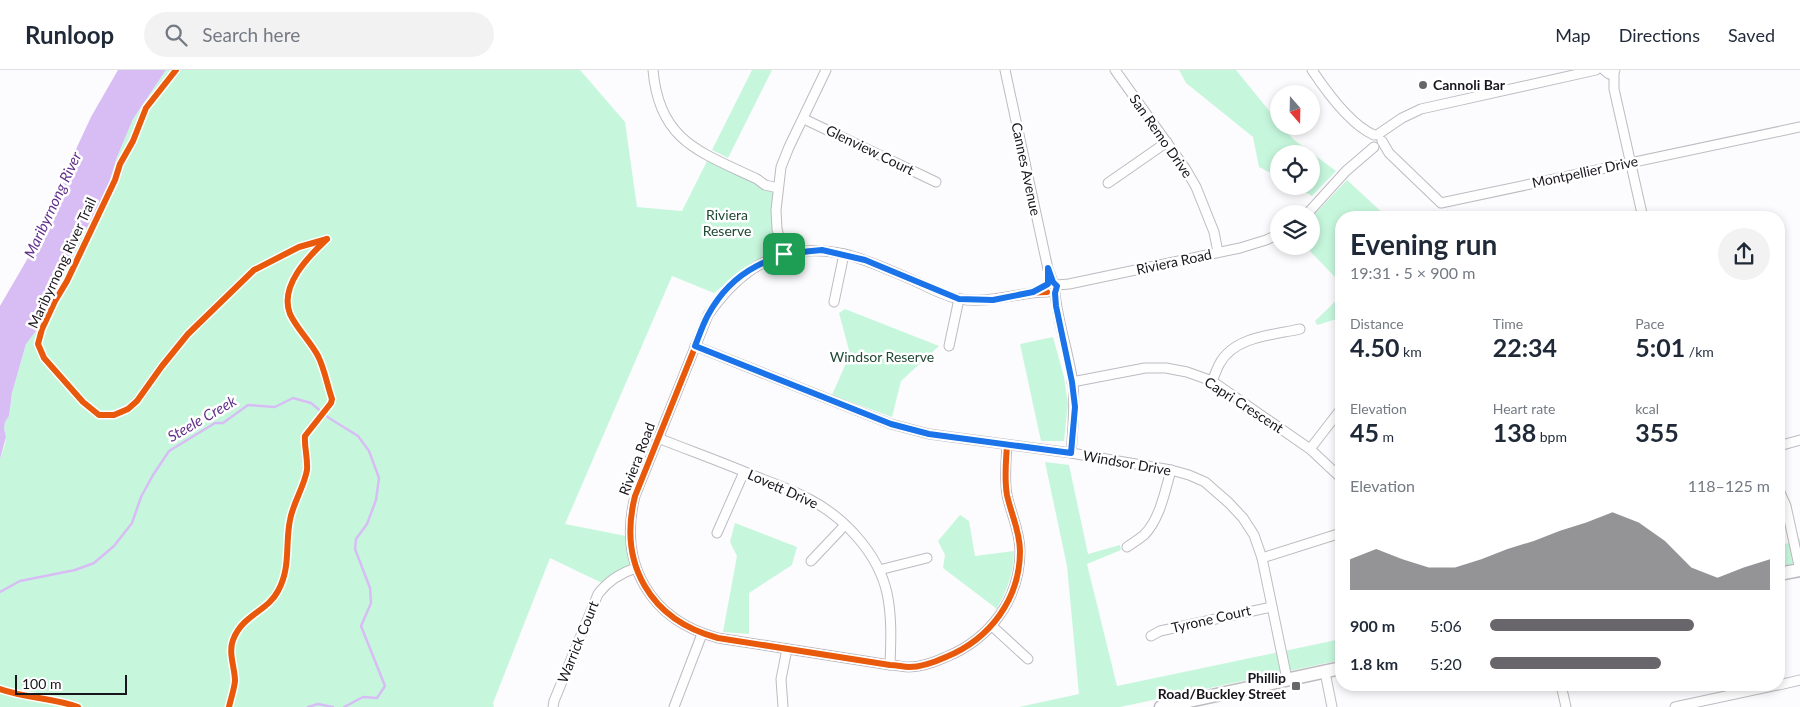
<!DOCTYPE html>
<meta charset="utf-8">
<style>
:root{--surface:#fff;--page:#f2f2f3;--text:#1f2937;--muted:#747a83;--line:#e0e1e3;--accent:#68666b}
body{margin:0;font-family:Lato,sans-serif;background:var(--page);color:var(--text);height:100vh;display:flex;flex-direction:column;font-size:19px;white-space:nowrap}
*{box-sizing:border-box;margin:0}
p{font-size:16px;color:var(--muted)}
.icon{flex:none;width:28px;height:28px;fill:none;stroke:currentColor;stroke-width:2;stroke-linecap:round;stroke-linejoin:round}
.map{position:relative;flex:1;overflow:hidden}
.side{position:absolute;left:1335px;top:141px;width:450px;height:480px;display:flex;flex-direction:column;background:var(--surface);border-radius:20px;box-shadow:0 2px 8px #0003}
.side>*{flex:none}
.needle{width:32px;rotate:160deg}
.tools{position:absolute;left:1270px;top:15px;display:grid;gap:10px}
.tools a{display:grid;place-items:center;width:50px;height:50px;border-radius:50%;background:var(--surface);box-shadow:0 2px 8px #0003;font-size:25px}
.scale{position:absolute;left:15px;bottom:12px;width:112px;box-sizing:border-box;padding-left:5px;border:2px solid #19151d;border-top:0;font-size:14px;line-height:18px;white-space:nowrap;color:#19151d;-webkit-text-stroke:4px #fff;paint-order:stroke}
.pin{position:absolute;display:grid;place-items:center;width:42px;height:42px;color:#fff;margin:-21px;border-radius:10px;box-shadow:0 2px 8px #0006}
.round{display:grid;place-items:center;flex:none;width:52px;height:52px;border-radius:26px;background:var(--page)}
.head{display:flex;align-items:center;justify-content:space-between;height:85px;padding:0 15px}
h1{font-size:28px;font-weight:700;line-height:38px}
.metrics{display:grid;grid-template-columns:repeat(3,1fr);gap:8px;height:85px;padding:5px 15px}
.metrics div{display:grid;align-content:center}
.metrics b{font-size:25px;font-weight:700}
.metrics small{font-size:14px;font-weight:400}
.metrics p{font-size:14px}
.chart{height:140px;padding:10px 15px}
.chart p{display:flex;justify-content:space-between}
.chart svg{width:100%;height:90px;margin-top:5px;fill:var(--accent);opacity:.7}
ul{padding:0 15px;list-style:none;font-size:16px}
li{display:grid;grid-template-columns:80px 60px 1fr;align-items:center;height:38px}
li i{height:12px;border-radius:6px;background:var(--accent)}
header{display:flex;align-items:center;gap:30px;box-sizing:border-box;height:70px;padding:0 25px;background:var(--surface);border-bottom:1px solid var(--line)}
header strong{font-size:24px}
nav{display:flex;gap:28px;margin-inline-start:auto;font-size:18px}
.search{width:350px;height:45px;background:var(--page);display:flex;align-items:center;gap:12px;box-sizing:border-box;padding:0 18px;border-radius:28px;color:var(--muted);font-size:19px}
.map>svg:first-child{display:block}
.green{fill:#c6f7dd}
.water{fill:#d8bdf5}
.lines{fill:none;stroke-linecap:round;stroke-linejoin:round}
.stream{stroke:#d8bdf5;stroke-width:2.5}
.minor-casing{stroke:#bdbbc0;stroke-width:11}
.secondary-casing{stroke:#bdbbc0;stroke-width:15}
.minor{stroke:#fffeff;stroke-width:9}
.secondary{stroke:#fffeff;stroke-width:12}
.cycleway-casing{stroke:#fff;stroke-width:9}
.cycleway{stroke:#e8590c;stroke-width:6}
.route-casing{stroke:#fff;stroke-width:10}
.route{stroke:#1a73e8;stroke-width:6}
.poi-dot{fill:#68666b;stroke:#fff;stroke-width:2}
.labels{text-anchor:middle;stroke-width:5;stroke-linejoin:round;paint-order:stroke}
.poi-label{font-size:14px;font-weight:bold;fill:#19151d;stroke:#fff;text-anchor:start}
.street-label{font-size:14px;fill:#19151d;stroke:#fff}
.park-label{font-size:14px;fill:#1f4833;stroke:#fff}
.water-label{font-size:15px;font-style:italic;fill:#61308b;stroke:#fff}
</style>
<header>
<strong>Runloop</strong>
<div class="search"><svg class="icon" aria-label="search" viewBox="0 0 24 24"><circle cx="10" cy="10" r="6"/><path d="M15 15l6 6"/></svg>Search here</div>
<nav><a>Map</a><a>Directions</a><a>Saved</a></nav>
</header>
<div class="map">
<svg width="1800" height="637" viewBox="0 0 1800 637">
<rect width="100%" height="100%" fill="#fcfbfd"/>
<g class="green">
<path d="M166,0H580L625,52L637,137L682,141L707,91L773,120L774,159L779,181L747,196L714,223L672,206L565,454L626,466L631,493L602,513L550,488L493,633L494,637H0V389L5,374L6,367L4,358L5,352L9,346L12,323L26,274L36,261L43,243L59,218L62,208L63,197L95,144L107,120L117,87L133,49Z"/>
<path d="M752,0H772L728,88L712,80Z"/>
<path d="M1179,0H1236L1279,53V56H1282L1293,69L1336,101L1312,126L1295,116H1311V84H1279V107L1259,97L1253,67L1186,13Z"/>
<path d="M1347,110L1387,147L1341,148V250L1340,248L1317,255L1315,251L1341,226L1335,207L1305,176H1311V148Z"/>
<path d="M845,239L939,276L901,311L892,347L832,325L850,284L839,243Z"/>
<path d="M1053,267L1064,307L1068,334L1064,371H1041L1020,274Z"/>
<path d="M1045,392L1069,395L1088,484L1120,475L1121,480L1087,494L1117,616L1341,569V590L1120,637H1019L1079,624L1067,496Z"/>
<path d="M960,445L969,451L975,486L1014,481C1013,506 1008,517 997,539L943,498L945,485L938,471Z"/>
<path d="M735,453L797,477L792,495L749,523V564L723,562L737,486L730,472Z"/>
<path d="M1800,469V492L1779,497V476Z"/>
</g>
<path class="water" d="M118,0H166L133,49L117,87L107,120L95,144L63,197L62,208L59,218L43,243L36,261L26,274L12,323L9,346L5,352L4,358L6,367L0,389V415V236L32,181L71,90L91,47Z"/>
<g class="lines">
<g class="stream">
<path d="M0,522L20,511L75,500L94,493L114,476L132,453L141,427L153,405L169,381L215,353H223L248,335L275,337L293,328L311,333L329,348L358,366L369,381L379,408L376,430L367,454L356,469L355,479L370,518L371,533L361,556L385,616L377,628L363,627L344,637"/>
<path d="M308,637L318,634L333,637"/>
</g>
<g class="minor-casing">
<g id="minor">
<path d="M653,0C659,71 700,82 757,109L765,115L778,118"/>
<path d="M1005,0L1048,199L1053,212"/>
<path d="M1115,0L1185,98L1196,117L1214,162L1218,182"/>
<path d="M1312,0C1326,21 1351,55 1374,65"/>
<path d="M1604,0L1609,4L1615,0"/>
<path d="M1614,2V19L1643,148"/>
<path d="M804,49L936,112"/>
<path d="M1377,65L1402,48L1421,39L1596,0"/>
<path d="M1382,71L1389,83L1441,133L1800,57"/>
<path d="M1108,113L1167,72"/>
<path d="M1307,144L1346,101L1374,77"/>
<path d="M784,184L777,159L776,140L781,97L789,77L826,0"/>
<path d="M1057,215L1069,214L1240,178L1266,170L1279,164"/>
<path d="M1055,223C1058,254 1069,283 1073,314C1075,337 1073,360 1071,383"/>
<path d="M834,232L844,184"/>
<path d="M695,276L891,354L929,364L1071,383L1171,400L1189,405L1205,412L1229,433L1243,448L1254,465L1262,488L1287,609"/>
<path d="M949,276L959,229"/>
<path d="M1212,311C1215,305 1217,298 1220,293C1235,266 1274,265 1300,259"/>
<path d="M1072,312L1145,298H1166L1187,302L1212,311L1310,379L1341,408"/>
<path d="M658,368C688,380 719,391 750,404C769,412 791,419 809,429C844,447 878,483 887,523C892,547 891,570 890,595"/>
<path d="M1007,375C1006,392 1004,408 1007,425C1011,444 1020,461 1020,481C1020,529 990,569 946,587C935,592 922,597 909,597C903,597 897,595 890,595L718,568C650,550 618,494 635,426L708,245C742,196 783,171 844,184C866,189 887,199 908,208C923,214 944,227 960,229C990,234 1018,222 1047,222"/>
<path d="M1779,376L1800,370"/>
<path d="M1310,379L1341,339"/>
<path d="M1779,420L1786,436L1800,500"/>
<path d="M717,463L744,402"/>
<path d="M1127,477C1133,473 1139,469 1144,465C1160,449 1165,421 1171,400"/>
<path d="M1262,488L1341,463"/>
<path d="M811,491L845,455"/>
<path d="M879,500L927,488"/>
<path d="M992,556L1028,589"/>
<path d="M1151,566L1160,561L1272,537"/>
<path d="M1325,602L1332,637"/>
<path d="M1561,615L1566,637"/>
<path d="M1779,615L1800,610"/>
<path d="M553,637L554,631L598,524C608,511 620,503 636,498"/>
<path d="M674,637L702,564"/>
<path d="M783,637L781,609L787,579"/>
<path d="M1675,637L1777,615"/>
</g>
</g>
<g class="secondary-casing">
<g id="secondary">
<path d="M1779,504L1800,500"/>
<path d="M1161,637L1341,598"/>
</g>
</g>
<use href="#minor" class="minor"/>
<use href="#secondary" class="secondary"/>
<g class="cycleway-casing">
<g id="cycleway">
<path d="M176,0L146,38L133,71L120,94L115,110L67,211L55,231L42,259L38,274L44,288L83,332L99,345H114L128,339L137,331L162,296L188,264L254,200L299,177L327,169"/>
<path d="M1007,375C1006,392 1004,408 1007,425C1011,444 1020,461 1020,481C1020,529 990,569 946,587C935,592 922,597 909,597C903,597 897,595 890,595L718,568C650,550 618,494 635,426L708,245C742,196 783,171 844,184C866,189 887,199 908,208C923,214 944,227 960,229C990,234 1018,222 1047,222"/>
<path d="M0,619C25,628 53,628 78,637"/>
<path d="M229,637C231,628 234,620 235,611C235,598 228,583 233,570C243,544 267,542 278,521C291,498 285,474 290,450C293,433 304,417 307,400C308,388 304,377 305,366L331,333L332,329C327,315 325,300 318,286C310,271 297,259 290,244C279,216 308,187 327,169"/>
</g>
</g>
<use href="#cycleway" class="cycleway"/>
</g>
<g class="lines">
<g class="route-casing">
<path id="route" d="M822,180L865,190L959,229L993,230L1033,222L1048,214V198L1053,212L1057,216L1055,223L1056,236L1072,312L1075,337L1071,383L929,364L891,354L695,276C699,266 703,254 708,245C733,199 773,183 822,180Z"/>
</g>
<use href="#route" class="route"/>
</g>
<g class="poi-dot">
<circle cx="1423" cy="15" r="5"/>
<rect x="1291" y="611" width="10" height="10" rx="2.5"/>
</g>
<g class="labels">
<g class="poi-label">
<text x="1433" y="20">Cannoli Bar</text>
<text x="1286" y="613" text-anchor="end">Phillip<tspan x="1286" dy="16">Road/Buckley Street</tspan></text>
</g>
<g class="street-label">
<text transform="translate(1161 66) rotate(55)" y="5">San Remo Drive</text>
<text transform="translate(870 80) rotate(26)" y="5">Glenview Court</text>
<text transform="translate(1026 99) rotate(78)" y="5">Cannes Avenue</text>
<text transform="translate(1585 102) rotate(-12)" y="5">Montpellier Drive</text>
<text transform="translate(1174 192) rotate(-12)" y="5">Riviera Road</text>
<text transform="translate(62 193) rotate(-65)" y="5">Maribyrnong River Trail</text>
<text transform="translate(1244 335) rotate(33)" y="5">Capri Crescent</text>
<text transform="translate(637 389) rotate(-69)" y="5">Riviera Road</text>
<text transform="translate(1127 393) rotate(10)" y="5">Windsor Drive</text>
<text transform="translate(783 419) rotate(24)" y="5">Lovett Drive</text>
<text transform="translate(1211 549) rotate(-13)" y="5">Tyrone Court</text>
<text transform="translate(578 572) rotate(-68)" y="5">Warrick Court</text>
</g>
<g class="park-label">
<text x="727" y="150">Riviera<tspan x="727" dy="16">Reserve</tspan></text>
<text x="882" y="292">Windsor Reserve</text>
</g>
<g class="water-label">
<text transform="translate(53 135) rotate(-65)" y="5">Maribyrnong River</text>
<text transform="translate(202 349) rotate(-30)" y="5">Steele Creek</text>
</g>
</g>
</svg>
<div class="tools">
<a><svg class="needle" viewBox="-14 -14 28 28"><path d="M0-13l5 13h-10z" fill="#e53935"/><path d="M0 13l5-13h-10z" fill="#747a83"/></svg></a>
<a><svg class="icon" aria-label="locate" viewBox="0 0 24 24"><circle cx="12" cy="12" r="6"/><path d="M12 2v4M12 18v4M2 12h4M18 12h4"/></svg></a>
<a><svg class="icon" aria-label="layers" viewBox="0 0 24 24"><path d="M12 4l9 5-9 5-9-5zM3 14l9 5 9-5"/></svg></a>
</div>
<div class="scale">100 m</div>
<div class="pin" style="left:784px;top:184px;background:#1e9e55"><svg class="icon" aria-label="arrive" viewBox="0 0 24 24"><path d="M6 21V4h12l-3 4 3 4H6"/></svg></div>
<section class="side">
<div class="head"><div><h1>Evening run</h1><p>19:31 · 5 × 900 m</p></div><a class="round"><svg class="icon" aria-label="share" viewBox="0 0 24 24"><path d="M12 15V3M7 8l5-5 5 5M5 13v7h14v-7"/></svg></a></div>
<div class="metrics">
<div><p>Distance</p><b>4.50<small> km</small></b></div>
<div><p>Time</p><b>22:34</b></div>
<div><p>Pace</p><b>5:01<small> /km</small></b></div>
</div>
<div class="metrics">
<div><p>Elevation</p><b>45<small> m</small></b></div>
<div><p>Heart rate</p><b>138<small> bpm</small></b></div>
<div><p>kcal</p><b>355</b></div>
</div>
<div class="chart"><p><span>Elevation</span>118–125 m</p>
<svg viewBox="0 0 160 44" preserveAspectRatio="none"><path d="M0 44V29L10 24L20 29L30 33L40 33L50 29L60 24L70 20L80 15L90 11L100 6L110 11L120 20L130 33L140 38L150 33L160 29V44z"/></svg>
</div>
<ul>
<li><b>900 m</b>5:06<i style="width:73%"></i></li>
<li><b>1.8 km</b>5:20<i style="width:61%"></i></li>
</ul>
</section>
</div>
